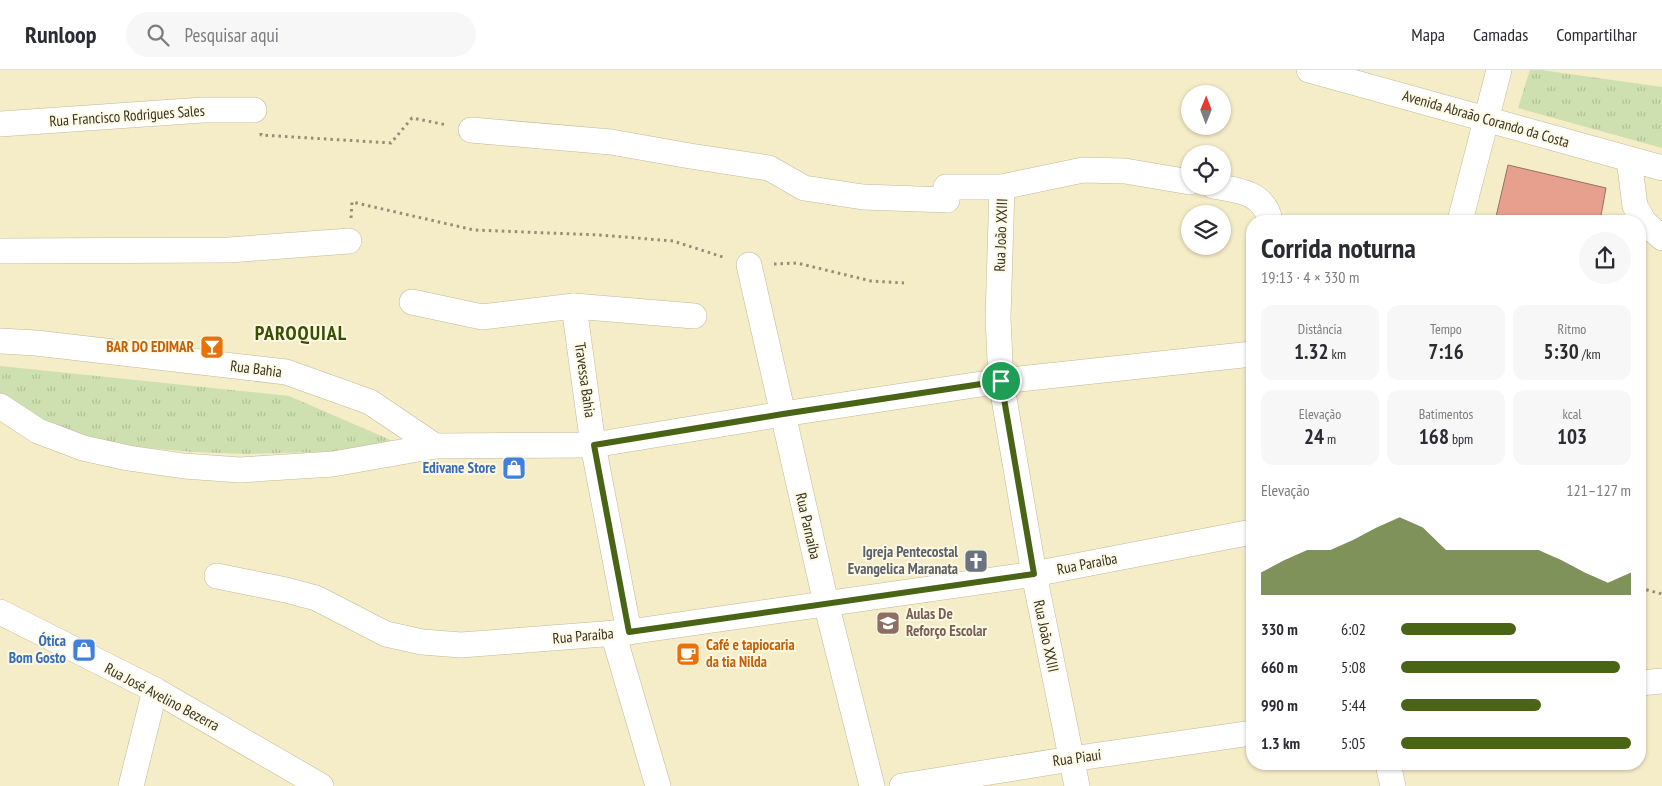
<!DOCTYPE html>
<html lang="pt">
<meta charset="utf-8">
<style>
:root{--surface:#fff;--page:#f7f7f7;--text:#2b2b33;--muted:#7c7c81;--line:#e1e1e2;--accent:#4a6415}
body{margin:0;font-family:"PT Sans Narrow",sans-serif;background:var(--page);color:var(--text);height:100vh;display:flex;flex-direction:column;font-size:19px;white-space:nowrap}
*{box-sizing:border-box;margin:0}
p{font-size:16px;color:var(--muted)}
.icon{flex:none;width:28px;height:28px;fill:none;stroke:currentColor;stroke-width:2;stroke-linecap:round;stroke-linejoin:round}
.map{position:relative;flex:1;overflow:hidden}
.details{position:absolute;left:1246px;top:145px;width:400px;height:555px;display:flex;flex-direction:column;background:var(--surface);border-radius:20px;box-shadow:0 1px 4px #0004}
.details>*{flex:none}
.needle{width:32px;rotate:1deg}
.tools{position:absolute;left:1181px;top:15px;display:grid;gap:10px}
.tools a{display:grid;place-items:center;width:50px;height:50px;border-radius:50%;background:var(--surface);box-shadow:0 1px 4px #0004;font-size:25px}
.pin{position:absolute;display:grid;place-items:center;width:42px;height:42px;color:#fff;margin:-21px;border:2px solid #fff;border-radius:50%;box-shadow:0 1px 5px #0007}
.round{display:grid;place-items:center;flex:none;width:52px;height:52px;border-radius:26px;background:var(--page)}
.summary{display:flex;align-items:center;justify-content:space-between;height:85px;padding:0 15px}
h1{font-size:28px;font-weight:800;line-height:38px}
.metrics{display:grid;grid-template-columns:repeat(3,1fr);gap:8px;height:85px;padding:5px 15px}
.metrics div{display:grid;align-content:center;border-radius:12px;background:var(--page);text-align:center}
.metrics b{font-size:21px;font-weight:800}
.metrics small{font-size:14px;font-weight:400}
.metrics p{font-size:14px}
.chart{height:140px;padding:10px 15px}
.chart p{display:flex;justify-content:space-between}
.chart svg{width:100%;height:90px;margin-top:5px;fill:var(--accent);opacity:.7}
ul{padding:0 15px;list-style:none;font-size:16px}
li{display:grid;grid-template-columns:80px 60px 1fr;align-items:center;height:38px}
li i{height:12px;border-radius:6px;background:var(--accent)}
header{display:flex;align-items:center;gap:30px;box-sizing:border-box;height:70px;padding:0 25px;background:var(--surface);border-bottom:1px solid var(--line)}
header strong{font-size:24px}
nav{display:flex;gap:28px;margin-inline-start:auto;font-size:18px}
.search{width:350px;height:45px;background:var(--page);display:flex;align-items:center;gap:12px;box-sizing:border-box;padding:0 18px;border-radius:28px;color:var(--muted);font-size:19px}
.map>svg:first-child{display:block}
.park{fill:url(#park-tufts)}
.building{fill:#e8a08e;stroke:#947168}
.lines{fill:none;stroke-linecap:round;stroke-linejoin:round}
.minor-casing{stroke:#c2b997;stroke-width:26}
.path{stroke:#958e76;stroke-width:3;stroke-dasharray:2.5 4;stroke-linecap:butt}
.minor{stroke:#fff;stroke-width:25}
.route-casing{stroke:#fff;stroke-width:10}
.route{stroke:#4a6415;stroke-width:6}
.labels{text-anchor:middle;stroke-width:4;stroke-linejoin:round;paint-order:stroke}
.street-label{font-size:15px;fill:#363225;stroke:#fef9e3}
.food-label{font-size:15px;font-weight:bold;fill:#c56008;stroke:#fef9e3;text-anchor:end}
.shop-label{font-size:15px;font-weight:bold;fill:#366cbe;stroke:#fef9e3;text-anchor:end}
.worship-label{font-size:15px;font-weight:bold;fill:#5b616d;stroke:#fef9e3;text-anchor:end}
.education-label{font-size:15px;font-weight:bold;fill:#785e54;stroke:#fef9e3;text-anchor:start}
.district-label{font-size:20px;font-weight:bold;letter-spacing:1px;fill:#385003;stroke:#fef9e3}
</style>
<header>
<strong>Runloop</strong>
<div class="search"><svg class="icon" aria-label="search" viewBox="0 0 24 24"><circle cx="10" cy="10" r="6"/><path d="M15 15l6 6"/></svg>Pesquisar aqui</div>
<nav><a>Mapa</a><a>Camadas</a><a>Compartilhar</a></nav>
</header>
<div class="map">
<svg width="1662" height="716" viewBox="0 0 1662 716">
<defs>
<pattern id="park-tufts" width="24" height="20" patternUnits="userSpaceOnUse" patternTransform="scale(1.25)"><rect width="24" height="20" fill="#cedfb0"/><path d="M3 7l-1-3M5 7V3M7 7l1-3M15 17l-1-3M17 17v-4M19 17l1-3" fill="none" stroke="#b2c097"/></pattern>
</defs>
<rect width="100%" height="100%" fill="#f5ecc8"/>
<g class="park">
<path d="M1530,0H1541L1662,17V78L1518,38Z"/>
<path d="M0,296L289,326L402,375L351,381L246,384L194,382L115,375L89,370L0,332Z"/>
</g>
<path class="building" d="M1508,95L1606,118L1600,151H1495Z"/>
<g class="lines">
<g class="minor-casing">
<g id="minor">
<path d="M1309,0L1662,98"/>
<path d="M0,54L203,40H254"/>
<path d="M471,60L611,72L690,86L769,98L804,118L863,127L947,130L946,117H1002L1083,100L1125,101L1190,112"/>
<path d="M1629,89L1635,136L1644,152L1662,168"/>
<path d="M1213,116C1237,120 1265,122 1270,151"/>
<path d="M1002,117L998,248L1001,311L1034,504L1077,716"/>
<path d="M1460,151L1499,0"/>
<path d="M0,181L229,180L349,171"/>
<path d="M749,195L826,533L872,716"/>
<path d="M412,232L482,247L574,236L694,246"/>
<path d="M574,236L593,375L629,562"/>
<path d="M0,271L36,273L286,302L370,332L435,376"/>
<path d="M0,336L38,361L83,378L128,388L184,396L240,400L333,394L435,376L593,375L783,344L1001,311L1252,284"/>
<path d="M217,506L286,520L316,528L386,564L422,572L461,575L629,562L1034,504L1252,462"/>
<path d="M0,542L155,620L321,716"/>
<path d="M613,563L658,716"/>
<path d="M1640,613L1662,611"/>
<path d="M1388,694L1393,716"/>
<path d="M131,716L155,620"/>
<path d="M902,716L1071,689L1252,663"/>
</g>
</g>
<g class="path">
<path d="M261,63V65L391,73L412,48L447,55"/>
<path d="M351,148L352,132L474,160L600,165L673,171L726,188"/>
<path d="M774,194L797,193L871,211L904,213"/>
<path d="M1640,518L1662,524"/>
</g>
<use href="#minor" class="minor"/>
</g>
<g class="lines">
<g class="route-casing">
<path id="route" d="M1001,311L1034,504L629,562L594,375L783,344Z"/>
</g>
<use href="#route" class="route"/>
</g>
<defs>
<g id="bar-square" transform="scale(1.25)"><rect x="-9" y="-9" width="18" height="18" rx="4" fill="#e8710a" stroke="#fef9e3"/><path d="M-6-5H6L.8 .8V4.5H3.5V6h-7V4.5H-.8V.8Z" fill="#fff"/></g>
<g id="shop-square" transform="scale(1.25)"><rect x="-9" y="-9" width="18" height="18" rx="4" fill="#3f7fe0" stroke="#fef9e3"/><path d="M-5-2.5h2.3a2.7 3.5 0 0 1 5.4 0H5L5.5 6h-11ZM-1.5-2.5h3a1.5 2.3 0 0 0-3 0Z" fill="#fff"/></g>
<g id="church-square" transform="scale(1.25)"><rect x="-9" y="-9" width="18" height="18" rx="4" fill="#6b7280" stroke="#fef9e3"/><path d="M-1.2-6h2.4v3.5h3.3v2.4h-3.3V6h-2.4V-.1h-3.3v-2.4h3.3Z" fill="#fff"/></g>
<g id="school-square" transform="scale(1.25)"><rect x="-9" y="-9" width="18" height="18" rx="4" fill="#8d6e63" stroke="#fef9e3"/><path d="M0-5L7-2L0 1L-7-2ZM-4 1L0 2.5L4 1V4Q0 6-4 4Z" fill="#fff"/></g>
<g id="cafe-square" transform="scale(1.25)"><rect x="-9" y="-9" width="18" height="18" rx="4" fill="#e8710a" stroke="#fef9e3"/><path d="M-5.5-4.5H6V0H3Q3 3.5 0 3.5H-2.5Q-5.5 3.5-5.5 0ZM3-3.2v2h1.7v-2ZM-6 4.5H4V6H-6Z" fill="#fff"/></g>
</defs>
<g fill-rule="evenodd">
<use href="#bar-square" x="212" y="277"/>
<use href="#shop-square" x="514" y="398"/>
<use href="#church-square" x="976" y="491"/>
<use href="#school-square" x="888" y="553"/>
<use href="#shop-square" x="84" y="580"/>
<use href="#cafe-square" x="688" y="584"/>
</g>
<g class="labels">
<g class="street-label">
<text transform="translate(127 46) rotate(-4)" y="5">Rua Francisco Rodrigues Sales</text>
<text transform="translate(1486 49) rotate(16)" y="5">Avenida Abraão Corando da Costa</text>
<text transform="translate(1001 165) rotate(-88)" y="5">Rua João XXIII</text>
<text transform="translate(256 299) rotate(7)" y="5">Rua Bahia</text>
<text transform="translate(585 310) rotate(82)" y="5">Travessa Bahia</text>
<text transform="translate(808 456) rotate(77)" y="5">Rua Parnaíba</text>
<text transform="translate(1087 494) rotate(-11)" y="5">Rua Paraíba</text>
<text transform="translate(583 566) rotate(-5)" y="5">Rua Paraíba</text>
<text transform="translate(1046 566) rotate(78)" y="5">Rua João XXIII</text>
<text transform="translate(162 627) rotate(28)" y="5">Rua José Avelino Bezerra</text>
<text transform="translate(1077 688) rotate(-8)" y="5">Rua Piauí</text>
</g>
<g class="food-label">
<text x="194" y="282">BAR DO EDIMAR</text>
<text x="706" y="580" text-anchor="start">Café e tapiocaria<tspan x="706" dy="17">da tia Nilda</tspan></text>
</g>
<g class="shop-label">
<text x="496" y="403">Edivane Store</text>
<text x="66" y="576">Ótica<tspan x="66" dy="17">Bom Gosto</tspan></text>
</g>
<g class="worship-label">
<text x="958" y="487">Igreja Pentecostal<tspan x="958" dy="17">Evangelica Maranata</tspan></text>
</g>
<g class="education-label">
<text x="906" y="549">Aulas De<tspan x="906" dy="17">Reforço Escolar</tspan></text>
</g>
<g class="district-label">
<text x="301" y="270">PAROQUIAL</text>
</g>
</g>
</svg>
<div class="tools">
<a><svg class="needle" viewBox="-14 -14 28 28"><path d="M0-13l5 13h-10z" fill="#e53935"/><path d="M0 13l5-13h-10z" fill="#7c7c81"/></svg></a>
<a><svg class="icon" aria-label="locate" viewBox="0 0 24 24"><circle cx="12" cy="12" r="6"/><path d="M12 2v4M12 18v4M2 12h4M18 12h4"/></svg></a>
<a><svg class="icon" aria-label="layers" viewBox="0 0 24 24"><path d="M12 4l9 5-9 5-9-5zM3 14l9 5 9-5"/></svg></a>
</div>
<div class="pin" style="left:1001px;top:311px;background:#1e9e55"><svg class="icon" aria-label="arrive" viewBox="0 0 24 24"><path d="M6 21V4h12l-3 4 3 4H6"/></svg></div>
<section class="details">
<div class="summary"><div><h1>Corrida noturna</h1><p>19:13 · 4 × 330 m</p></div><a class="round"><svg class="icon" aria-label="share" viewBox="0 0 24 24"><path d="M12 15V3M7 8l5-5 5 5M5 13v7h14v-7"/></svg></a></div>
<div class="metrics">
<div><p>Distância</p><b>1.32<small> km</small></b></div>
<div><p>Tempo</p><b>7:16</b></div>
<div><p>Ritmo</p><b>5:30<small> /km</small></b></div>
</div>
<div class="metrics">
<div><p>Elevação</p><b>24<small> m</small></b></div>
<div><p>Batimentos</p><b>168<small> bpm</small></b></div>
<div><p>kcal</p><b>103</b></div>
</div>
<div class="chart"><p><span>Elevação</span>121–127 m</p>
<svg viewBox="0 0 160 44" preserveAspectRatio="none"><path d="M0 44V33L10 27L20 22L30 22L40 17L50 11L60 6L70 11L80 22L90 22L100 22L110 22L120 22L130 27L140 33L150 38L160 33V44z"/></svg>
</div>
<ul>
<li><b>330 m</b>6:02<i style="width:50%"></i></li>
<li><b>660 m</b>5:08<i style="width:95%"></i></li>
<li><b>990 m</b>5:44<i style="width:61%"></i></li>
<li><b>1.3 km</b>5:05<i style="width:100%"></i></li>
</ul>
</section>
</div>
